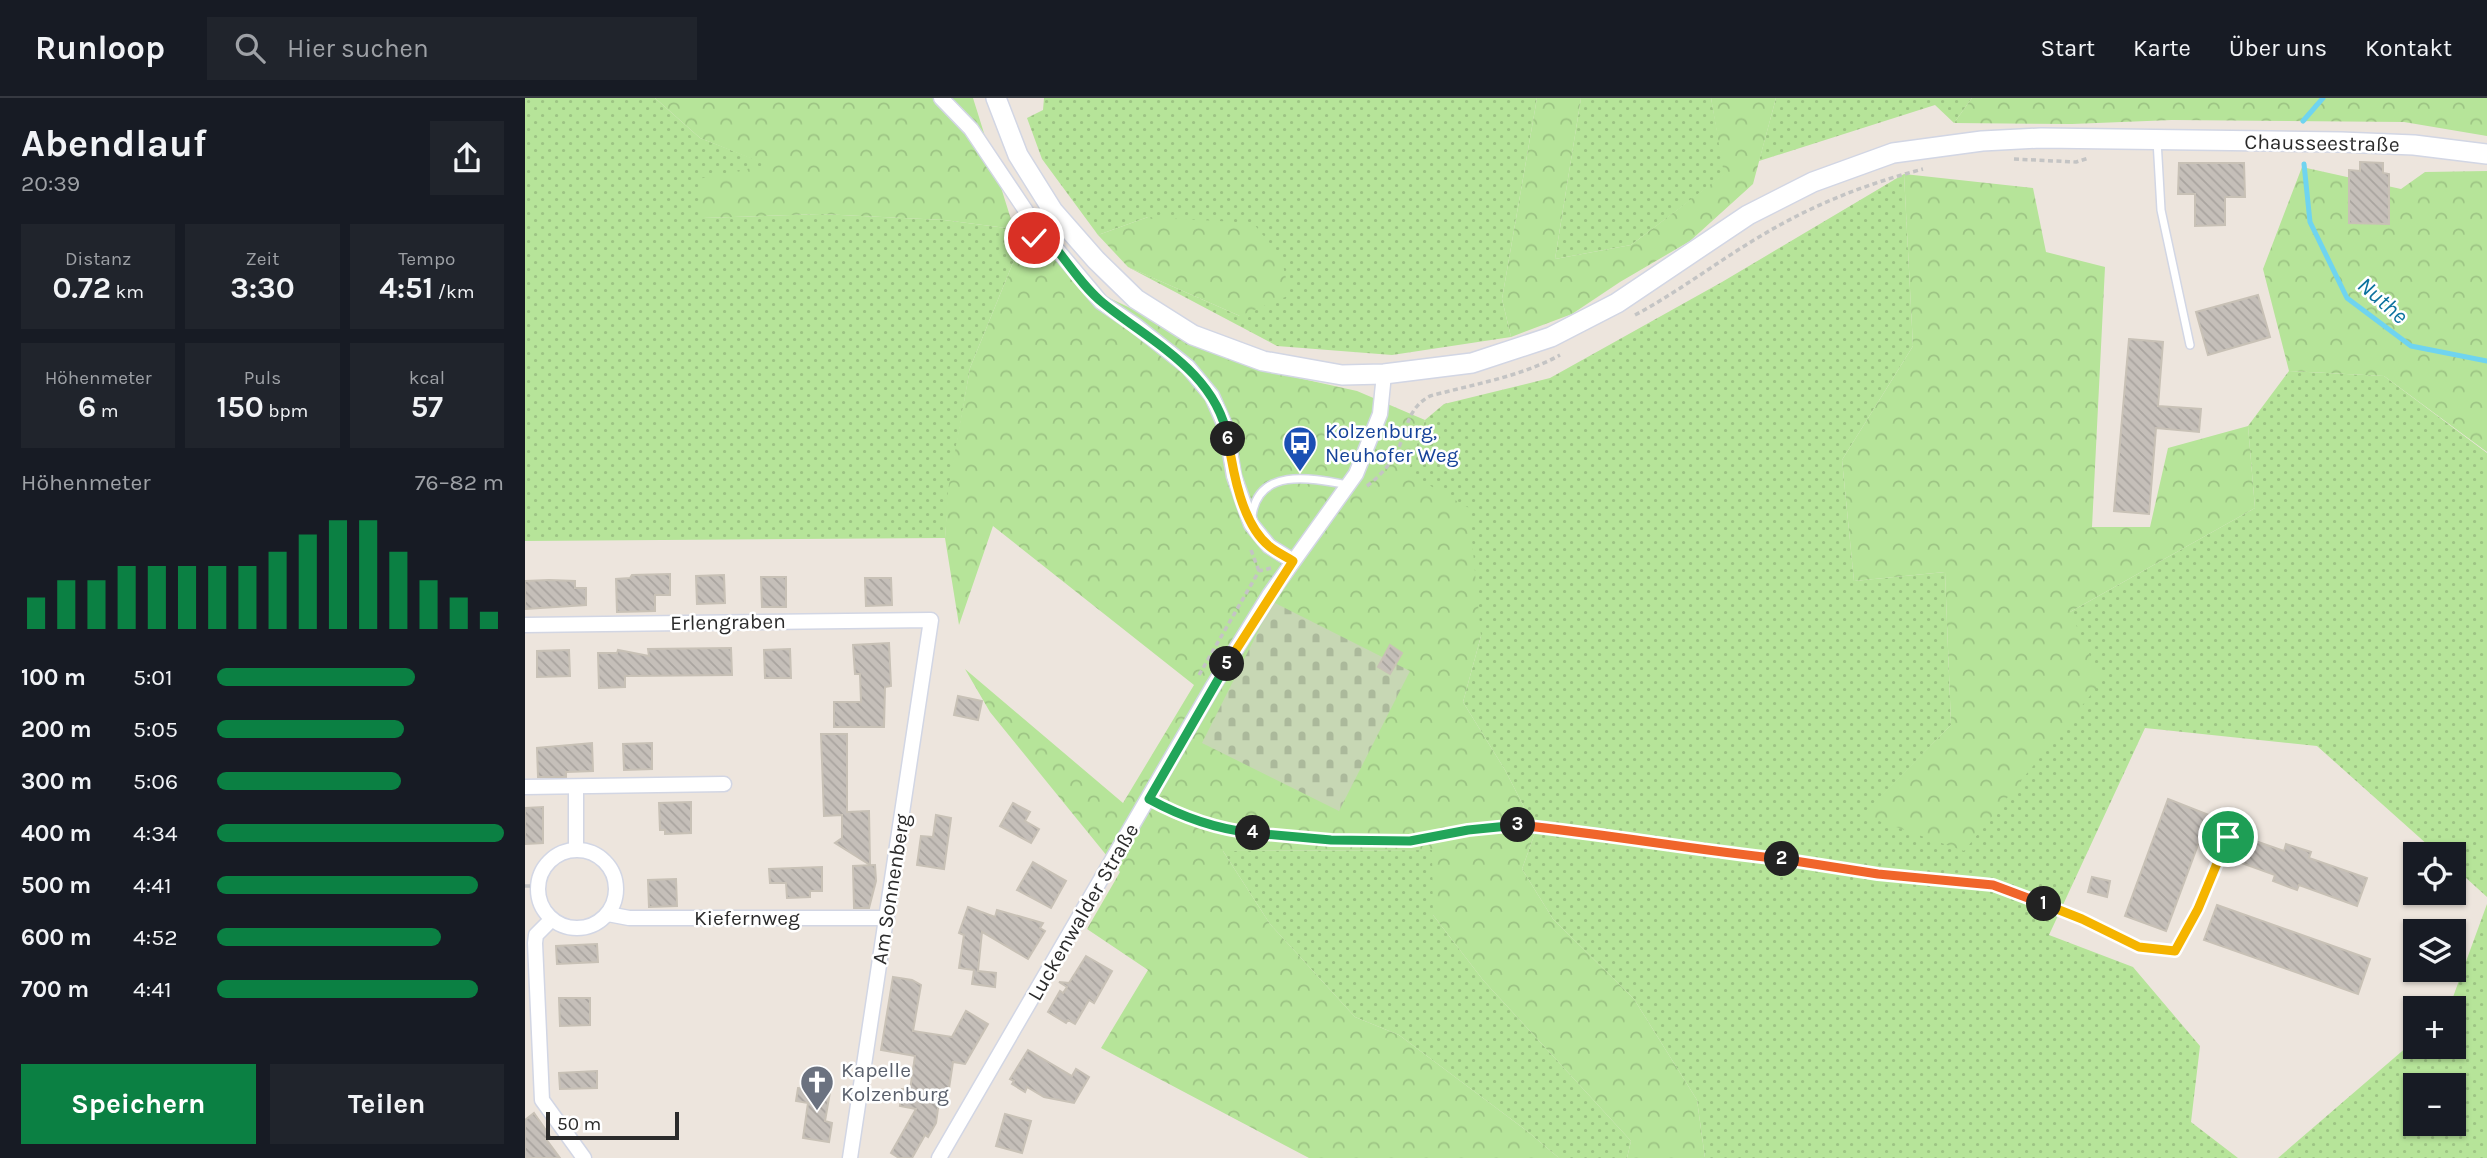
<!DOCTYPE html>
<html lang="de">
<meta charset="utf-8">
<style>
:root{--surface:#171b24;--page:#20242c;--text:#f1f3f6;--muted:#9ea1a6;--line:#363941;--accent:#0b8043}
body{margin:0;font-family:Karla,sans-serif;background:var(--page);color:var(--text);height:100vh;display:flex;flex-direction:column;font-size:26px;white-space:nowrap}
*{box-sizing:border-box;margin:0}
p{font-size:23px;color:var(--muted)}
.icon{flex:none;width:38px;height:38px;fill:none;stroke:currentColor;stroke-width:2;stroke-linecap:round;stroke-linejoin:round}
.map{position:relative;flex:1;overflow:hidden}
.drawer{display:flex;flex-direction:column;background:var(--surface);width:525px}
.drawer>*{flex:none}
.buttons{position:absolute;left:1878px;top:744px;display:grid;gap:14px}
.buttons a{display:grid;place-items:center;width:63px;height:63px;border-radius:0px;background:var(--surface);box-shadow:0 2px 5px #0004;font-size:35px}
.scale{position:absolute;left:21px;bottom:18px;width:133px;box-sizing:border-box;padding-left:7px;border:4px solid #2b2b2b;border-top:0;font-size:19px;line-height:24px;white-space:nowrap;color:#2b2b2b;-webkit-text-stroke:5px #fff;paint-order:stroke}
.pin{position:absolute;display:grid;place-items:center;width:60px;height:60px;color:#fff;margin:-30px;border:4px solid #fff;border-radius:50%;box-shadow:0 2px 7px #0007}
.km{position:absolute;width:35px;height:35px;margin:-18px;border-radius:50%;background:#222;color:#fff;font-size:19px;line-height:35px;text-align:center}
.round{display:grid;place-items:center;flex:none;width:74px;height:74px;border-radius:0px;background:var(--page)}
.overview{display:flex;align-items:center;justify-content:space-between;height:119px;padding:0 21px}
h1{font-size:38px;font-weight:700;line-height:52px}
.metrics{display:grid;grid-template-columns:repeat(3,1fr);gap:10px;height:119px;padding:7px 21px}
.metrics div{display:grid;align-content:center;border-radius:0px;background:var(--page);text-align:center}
.metrics b{font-size:30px;font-weight:700}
.metrics small{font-size:19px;font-weight:400}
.metrics p{font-size:19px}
.chart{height:196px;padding:14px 21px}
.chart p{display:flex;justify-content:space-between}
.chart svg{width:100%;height:126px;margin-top:7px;stroke:var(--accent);stroke-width:6}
.cta{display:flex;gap:14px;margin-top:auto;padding:14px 21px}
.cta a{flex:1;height:80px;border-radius:0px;background:var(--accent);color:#fff;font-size:28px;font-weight:700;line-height:80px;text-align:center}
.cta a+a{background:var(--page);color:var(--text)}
ul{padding:0 21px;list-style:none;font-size:23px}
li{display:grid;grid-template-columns:112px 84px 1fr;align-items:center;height:52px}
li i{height:18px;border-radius:9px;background:var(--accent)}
header{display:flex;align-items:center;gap:42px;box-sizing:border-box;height:98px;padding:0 35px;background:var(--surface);border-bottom:2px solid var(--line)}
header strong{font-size:33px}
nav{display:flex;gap:38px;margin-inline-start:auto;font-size:24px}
.search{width:490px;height:63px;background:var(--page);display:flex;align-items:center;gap:18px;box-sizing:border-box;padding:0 24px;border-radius:0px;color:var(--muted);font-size:26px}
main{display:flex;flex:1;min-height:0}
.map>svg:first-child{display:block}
.grass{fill:url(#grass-dots);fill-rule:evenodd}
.forest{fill:url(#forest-crowns)}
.cemetery{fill:url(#cemetery-stones)}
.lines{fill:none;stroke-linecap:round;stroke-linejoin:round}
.stream{stroke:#6fd4f0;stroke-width:5}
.building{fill:url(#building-back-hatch);stroke:#c8c1b6;stroke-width:2}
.service-casing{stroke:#d2d6e4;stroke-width:10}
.minor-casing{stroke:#d2d6e4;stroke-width:17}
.secondary-casing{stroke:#d2d6e4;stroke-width:22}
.path{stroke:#c4c4c4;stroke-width:3.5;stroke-dasharray:5 3.5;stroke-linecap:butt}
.service{stroke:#fff;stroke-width:7}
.minor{stroke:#fff;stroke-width:14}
.secondary{stroke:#fff;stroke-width:19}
.split-1-casing{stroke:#fff;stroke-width:14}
.split-2-casing{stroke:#fff;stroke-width:14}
.split-3-casing{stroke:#fff;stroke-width:14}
.split-4-casing{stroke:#fff;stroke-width:14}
.split-5-casing{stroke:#fff;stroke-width:14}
.split-6-casing{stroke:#fff;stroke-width:14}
.split-7-casing{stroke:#fff;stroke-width:14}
.split-8-casing{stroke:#fff;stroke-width:14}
.split-1{stroke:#f5b400;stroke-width:9}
.split-2{stroke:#f0652b;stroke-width:9}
.split-3{stroke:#f0652b;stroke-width:9}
.split-4{stroke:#22a559;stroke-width:9}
.split-5{stroke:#22a559;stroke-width:9}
.split-6{stroke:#f5b400;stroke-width:9}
.split-7{stroke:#22a559;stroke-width:9}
.split-8{stroke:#f5b400;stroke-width:9}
.labels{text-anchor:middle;stroke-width:5;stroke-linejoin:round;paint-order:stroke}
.street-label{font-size:21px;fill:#2b2b2b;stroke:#fff}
.transit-label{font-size:21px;fill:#164399;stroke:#fff;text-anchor:start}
.worship-label{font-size:21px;fill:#5b616d;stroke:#fff;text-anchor:start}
.water-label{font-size:23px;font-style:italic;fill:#0c729e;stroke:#fff}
</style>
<header>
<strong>Runloop</strong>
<div class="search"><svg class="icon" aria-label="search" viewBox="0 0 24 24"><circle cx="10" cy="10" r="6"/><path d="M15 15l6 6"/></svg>Hier suchen</div>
<nav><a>Start</a><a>Karte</a><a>Über uns</a><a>Kontakt</a></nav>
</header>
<main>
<section class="drawer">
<div class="overview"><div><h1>Abendlauf</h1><p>20:39</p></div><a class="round"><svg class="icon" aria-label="share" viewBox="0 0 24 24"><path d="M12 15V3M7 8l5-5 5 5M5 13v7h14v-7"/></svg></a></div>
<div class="metrics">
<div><p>Distanz</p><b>0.72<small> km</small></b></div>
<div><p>Zeit</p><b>3:30</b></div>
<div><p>Tempo</p><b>4:51<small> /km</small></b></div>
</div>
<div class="metrics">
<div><p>Höhenmeter</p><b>6<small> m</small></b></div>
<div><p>Puls</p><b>150<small> bpm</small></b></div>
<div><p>kcal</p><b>57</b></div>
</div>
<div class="chart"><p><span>Höhenmeter</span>76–82 m</p>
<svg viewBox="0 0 160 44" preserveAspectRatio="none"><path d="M5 44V33M15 44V27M25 44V27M35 44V22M45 44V22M55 44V22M65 44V22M75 44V22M85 44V17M95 44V11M105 44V6M115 44V6M125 44V17M135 44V27M145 44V33M155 44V38"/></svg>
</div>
<ul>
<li><b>100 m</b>5:01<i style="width:69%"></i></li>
<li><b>200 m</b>5:05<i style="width:65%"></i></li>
<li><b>300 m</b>5:06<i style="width:64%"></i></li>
<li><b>400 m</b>4:34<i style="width:100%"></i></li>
<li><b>500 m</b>4:41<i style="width:91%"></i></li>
<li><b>600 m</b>4:52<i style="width:78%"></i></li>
<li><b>700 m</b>4:41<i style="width:91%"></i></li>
</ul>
<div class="cta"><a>Speichern</a><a>Teilen</a></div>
</section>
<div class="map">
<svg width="1962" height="1060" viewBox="0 0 1962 1060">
<defs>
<pattern id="grass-dots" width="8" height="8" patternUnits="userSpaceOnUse" patternTransform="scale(1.75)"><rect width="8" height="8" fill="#b6e499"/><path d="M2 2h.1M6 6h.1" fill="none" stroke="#9dc484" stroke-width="1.8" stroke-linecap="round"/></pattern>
<pattern id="forest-crowns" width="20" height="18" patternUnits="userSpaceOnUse" patternTransform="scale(1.75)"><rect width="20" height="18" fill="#b6e499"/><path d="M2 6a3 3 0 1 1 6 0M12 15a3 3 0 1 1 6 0" fill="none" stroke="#9dc484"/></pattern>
<pattern id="cemetery-stones" width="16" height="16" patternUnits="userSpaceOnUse" patternTransform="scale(1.75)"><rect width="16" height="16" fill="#c7d7b4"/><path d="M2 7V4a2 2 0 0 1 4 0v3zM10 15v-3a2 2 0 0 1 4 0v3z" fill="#abb99b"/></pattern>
<pattern id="building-back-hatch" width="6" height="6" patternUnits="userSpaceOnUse" patternTransform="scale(1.75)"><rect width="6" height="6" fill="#c5bfb9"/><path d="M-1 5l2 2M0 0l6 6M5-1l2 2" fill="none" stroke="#a9a49f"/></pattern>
</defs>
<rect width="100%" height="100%" fill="#ede5dd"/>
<g class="grass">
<path d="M0,0H130L175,40L244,67L178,120L295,116L419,122L489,131L492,155L445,270L424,392L420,440L0,443Z"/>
<path d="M519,0H1012L977,201L986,239L867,257L752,248L603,169L715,218L623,119L573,137L517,61L502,20L518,12Z"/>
<path d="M1056,0H1186L1200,76L1106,147L1030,161Z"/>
<path d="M1251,0H1447L1429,25L1410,7L1234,63Z"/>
<path d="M1379,76L1388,248L1317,362L1329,483L1420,474L1426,627L1338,717L1545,514L1730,410L1723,328L1764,273L1859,278L1962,355V799L1929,769L1928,756H1913L1792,648L1620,630L1524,837L1608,869L1675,948L1666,1024L1713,1060H1180L1172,1002L1109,901L1028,821L997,771L1011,732L980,672L938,604L956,538L882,375L900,322L919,306L1025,280L1197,184Z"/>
<path d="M908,752V817L958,882L1106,1043L1102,1060H1034L1002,1033L874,937L830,919L745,826L698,753Z"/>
<path d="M1962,806V1060H1753L1890,942V948H1928V910H1924ZM1928,987V1026H1890V987Z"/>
</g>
<g class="forest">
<path d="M130,0H448L489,131L419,122L295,116L178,120L173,81L242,67L175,40Z"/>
<path d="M1012,0H1056L1030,161L1106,147L1199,76L1186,0H1251L1228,86L1165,143L1095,184L1047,216L986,239L977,201Z"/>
<path d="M1447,0H1962V38L1879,24L1647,22L1547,26L1429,25Z"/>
<path d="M1777,69L1876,91L1900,74L1962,73V354L1859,278L1764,273L1738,171Z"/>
<path d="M1379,76L1508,90L1521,154L1580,169L1567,429H1625L1643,350L1723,328L1730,410L1545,514L1577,583L1439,753L1337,717L1426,627L1420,474L1329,483L1317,362L1388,248Z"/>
<path d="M623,119L728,125L756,159L765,197L715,218L603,169L573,137Z"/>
<path d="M497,132L524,142L555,186L733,271L832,293L900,322L883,375L944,410L956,538L938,604L980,672L1011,732L997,771L1028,821L1109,901L1172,1002L1180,1060H1102L1106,1043L958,882L908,817L907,752L698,753L745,826L830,919L874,937L1002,1033L1034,1060H784L576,950L623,872L562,831L595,774L465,614L440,571L598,705L669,587L468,428L434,527L420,440L423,392L445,270L492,155Z"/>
</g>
<path class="cemetery" d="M748,504L885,573L814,713L677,645Z"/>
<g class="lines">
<g class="stream">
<path d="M1778,23L1798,0"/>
<path d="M1779,66L1785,124L1822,200L1886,248L1962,263"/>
</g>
</g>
<g class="building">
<path d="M1835,64L1858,65V75L1864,76V126L1824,125V72L1835,73Z"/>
<path d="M1654,65H1719L1720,99H1700V127L1670,128V96H1653Z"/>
<path d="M1733,197L1745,239L1683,257L1671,214Z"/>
<path d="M1604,241L1638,244L1633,308L1676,311L1674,334L1631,330L1624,416L1589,413Z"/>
<path d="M145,476V497H130V513L92,514L91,481L105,480L107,477Z"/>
<path d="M199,477L200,505L172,506L171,478Z"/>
<path d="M236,479H261V509H237Z"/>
<path d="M340,480H366L367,507L341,508Z"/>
<path d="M24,482L50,483V490H61V507L0,511V483Z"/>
<path d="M364,545L366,588L360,589L359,629H309V604H336L335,576H330L328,547Z"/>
<path d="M865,547L877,555L865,576L853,569Z"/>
<path d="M206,550L207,577L100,578V589L74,590L73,555H92L93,552L124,558L123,551Z"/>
<path d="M265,551L266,580H240L239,552Z"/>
<path d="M44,552L45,578L12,579V553Z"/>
<path d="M433,598L457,603L453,622L429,617Z"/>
<path d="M296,636H322V714L344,713L345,767L310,745L317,740V717L299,718Z"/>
<path d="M67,645L68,673L41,674V679H13L12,650Z"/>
<path d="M127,645V671L99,672L98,646Z"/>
<path d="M1643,701L1684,717L1641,833L1600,818Z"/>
<path d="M166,704V735L140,736V732H135L134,705Z"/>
<path d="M488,705L505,714L500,723L514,731L506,745L475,728Z"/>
<path d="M18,709V745L0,746V710Z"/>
<path d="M411,717L426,720L419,771L392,767L396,738L408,739Z"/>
<path d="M1716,738L1759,753L1761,746L1786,754L1784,760L1842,780L1832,808L1774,787L1772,792L1748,783L1750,777L1708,762Z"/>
<path d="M508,764L541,783L526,810L492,792Z"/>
<path d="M350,767L351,783L344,810H329L328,768Z"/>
<path d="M297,769V793H285V799L262,800L261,785H245L244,771Z"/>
<path d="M1567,779L1585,783L1582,799L1563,794Z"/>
<path d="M151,781L152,808L124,809L123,782Z"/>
<path d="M1692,807L1845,861L1833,896L1679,842Z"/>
<path d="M443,809L470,819L472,812L518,825L515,830L520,833L503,861L457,834L453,873L471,875L470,889L447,886L449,872L434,870L439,837L434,835Z"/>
<path d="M72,846L73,864L32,866L31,848Z"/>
<path d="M561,858L587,873L569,905L564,902L550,926L543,922L541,925L523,914L535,893L538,895L542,889L534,884L544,885Z"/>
<path d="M368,879L387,882L396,887L388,933L427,939L441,913L463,926L440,966L428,964L423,997L415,996L411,1025L403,1039L400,1037L387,1060H374L366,1055L391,1011L375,1008L377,991L385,992L390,958L356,952Z"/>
<path d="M34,900H65V927L35,928Z"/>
<path d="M503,952L547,978L551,971L564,979L549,1005L519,999L502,989L500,994L487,986L489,983L485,981Z"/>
<path d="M72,973V990L35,991L34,975Z"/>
<path d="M273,990L305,994L300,1023L307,1025L304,1044L278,1040L283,1005L271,1003Z"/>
<path d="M9,1015L25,1038L21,1041L35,1060H0V1022Z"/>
<path d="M480,1016L506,1023L497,1055L471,1048Z"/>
</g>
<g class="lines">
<g class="service-casing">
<g id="service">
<path d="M1632,42L1636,112L1665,247"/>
<path d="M727,418C733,369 786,380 823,387"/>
<path d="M624,701L653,717L699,732L757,739L885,743L985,726L1075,735L1192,754L1283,764L1354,777L1468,787L1557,821L1614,849L1650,854L1673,811L1703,739"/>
</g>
</g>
<g class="minor-casing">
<g id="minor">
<path d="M416,0L446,31L505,119L576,204L610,227L663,269L687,298L701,330L709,378L726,426L744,448L768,463"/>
<path d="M0,527L406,522L325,1060"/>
<path d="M0,689L199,686"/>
<path d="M51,689V751"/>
<circle cx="52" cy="791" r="39"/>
<path d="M83,816L104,820H362"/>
<path d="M26,822L11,837L10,845L17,1002L59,1060"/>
<path d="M414,1060L687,590L745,496L831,376L855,316L859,276"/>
</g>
</g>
<g class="secondary-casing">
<path id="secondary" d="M471,0L493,57L528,113L571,162L611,201L668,237L738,263L817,277L859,276L947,265L1026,239L1092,205L1223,117L1288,84L1368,55L1457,43L1516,40L1816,44L1889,47L1962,56"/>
</g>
<g class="path">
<path d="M1489,61L1551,64L1564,60"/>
<path d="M1110,217C1153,194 1192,164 1234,139C1287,107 1338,87 1398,71"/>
<path d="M842,388C856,377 866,366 874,349C883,328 883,310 905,298C949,286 995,279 1035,257"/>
<path d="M726,452L734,473"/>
<path d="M674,577L734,473L746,470"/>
<path d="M0,788H12"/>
</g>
<use href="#service" class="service"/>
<use href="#minor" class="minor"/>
<use href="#secondary" class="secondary"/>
</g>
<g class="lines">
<g class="split-1-casing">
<path id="split-1" d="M1519,806L1557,821L1614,849L1650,853L1673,811L1703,739"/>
</g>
<g class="split-2-casing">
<path id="split-2" d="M1257,761L1353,776L1468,787L1519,806"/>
</g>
<g class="split-3-casing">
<path id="split-3" d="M993,727C1081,736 1169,752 1257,761"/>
</g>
<g class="split-4-casing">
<path id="split-4" d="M728,735L806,742L885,743L943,732L993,727"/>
</g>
<g class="split-5-casing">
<path id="split-5" d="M702,566L624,701C657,719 690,731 728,735"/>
</g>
<g class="split-6-casing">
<path id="split-6" d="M702,566L768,463C760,458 751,454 744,448C717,426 708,374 703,341"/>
</g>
<g class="split-7-casing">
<path id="split-7" d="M528,147C544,166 559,190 578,205C626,244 691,274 703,341"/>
</g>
<g class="split-8-casing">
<path id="split-8" d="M509,140L505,119L528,147"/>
</g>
<use href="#split-1" class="split-1"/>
<use href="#split-2" class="split-2"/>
<use href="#split-3" class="split-3"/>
<use href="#split-4" class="split-4"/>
<use href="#split-5" class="split-5"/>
<use href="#split-6" class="split-6"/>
<use href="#split-7" class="split-7"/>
<use href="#split-8" class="split-8"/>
</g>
<defs>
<g id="bus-pin" transform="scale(1.75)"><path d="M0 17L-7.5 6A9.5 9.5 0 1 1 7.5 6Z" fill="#1a4fb4" stroke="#fff"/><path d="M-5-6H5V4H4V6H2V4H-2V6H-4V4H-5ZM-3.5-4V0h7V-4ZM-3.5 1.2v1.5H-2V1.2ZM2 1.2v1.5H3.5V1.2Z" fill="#fff"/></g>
<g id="church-pin" transform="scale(1.75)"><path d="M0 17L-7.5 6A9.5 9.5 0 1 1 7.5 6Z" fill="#6b7280" stroke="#fff"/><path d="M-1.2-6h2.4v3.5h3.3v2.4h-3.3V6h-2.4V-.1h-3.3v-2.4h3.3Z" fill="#fff"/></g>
</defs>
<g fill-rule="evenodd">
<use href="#bus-pin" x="775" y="345"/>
<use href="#church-pin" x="292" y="984"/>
</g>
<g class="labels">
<g class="street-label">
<text transform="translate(1797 45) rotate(1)" y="7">Chausseestraße</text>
<text transform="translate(203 524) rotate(-1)" y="7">Erlengraben</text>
<text transform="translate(366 791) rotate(-81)" y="7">Am Sonnenberg</text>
<text transform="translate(558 814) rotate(-60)" y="7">Luckenwalder Straße</text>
<text x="222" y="827">Kiefernweg</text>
</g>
<g class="transit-label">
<text x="800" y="340">Kolzenburg,<tspan x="800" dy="24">Neuhofer Weg</tspan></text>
</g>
<g class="worship-label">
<text x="316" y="979">Kapelle<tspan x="316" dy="24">Kolzenburg</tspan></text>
</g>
<g class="water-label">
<text transform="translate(1858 202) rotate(41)" y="8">Nuthe</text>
</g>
</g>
</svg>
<div class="buttons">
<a><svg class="icon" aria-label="locate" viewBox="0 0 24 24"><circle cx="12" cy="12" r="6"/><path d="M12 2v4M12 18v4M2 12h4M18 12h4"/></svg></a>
<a><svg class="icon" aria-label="layers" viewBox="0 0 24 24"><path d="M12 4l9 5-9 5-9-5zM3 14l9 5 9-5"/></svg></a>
<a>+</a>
<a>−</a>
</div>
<div class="scale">50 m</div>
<div class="pin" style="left:1703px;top:739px;background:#1e9e55"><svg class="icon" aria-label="arrive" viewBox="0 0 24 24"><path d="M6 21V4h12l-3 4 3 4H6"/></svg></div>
<div class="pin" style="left:509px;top:140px;background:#d93025"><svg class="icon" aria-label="check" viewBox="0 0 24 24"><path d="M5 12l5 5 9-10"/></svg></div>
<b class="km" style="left:1519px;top:806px">1</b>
<b class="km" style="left:1257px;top:761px">2</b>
<b class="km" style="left:993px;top:727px">3</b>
<b class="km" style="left:728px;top:735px">4</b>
<b class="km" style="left:702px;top:566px">5</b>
<b class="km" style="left:703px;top:341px">6</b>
</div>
</main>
